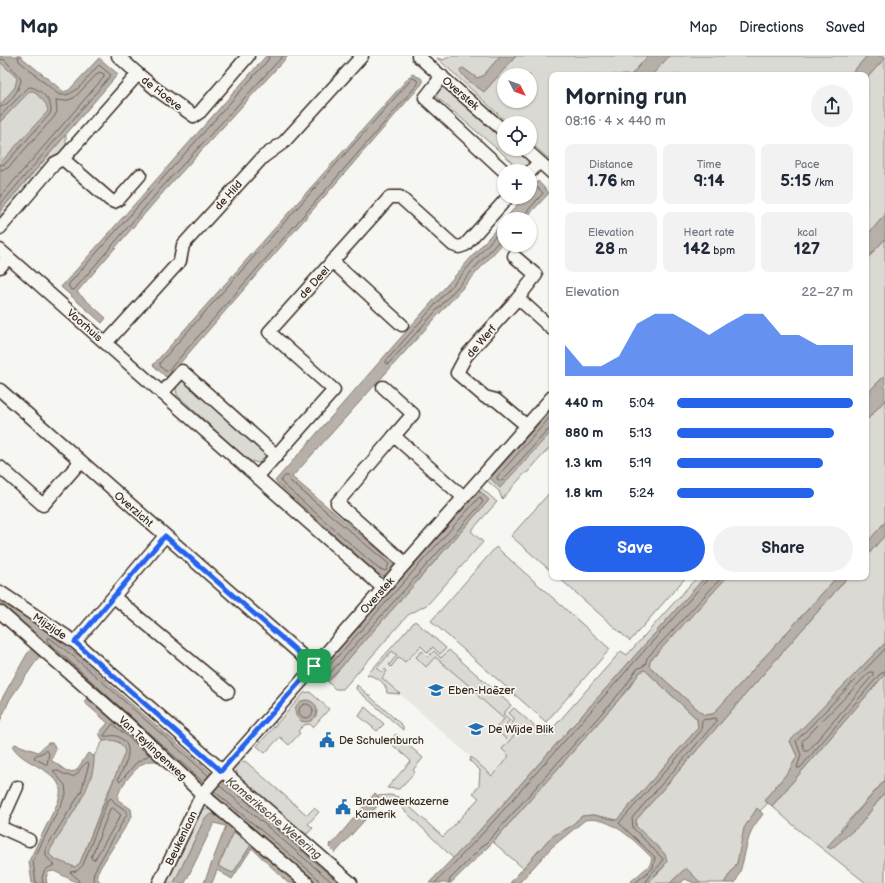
<!DOCTYPE html>
<meta charset="utf-8">
<style>
:root{--surface:#fff;--page:#f2f2f3;--text:#1f2937;--muted:#747a83;--line:#e0e1e3;--accent:#2563eb}
body{margin:0;font-family:"Balsamiq Sans",sans-serif;background:var(--page);color:var(--text);height:100vh;display:flex;flex-direction:column;font-size:15px;white-space:nowrap}
*{box-sizing:border-box;margin:0}
p{font-size:13px;color:var(--muted)}
.icon{flex:none;width:22px;height:22px;fill:none;stroke:currentColor;stroke-width:2;stroke-linecap:round;stroke-linejoin:round}
.map{position:relative;flex:1;overflow:hidden}
.details{position:absolute;left:549px;top:16px;width:320px;height:508px;display:flex;flex-direction:column;background:var(--surface);border-radius:8px;box-shadow:0 1px 3px #0004}
.details>*{flex:none}
.needle{width:26px;rotate:132deg}
.controls{position:absolute;left:497px;top:12px;display:grid;gap:8px}
.controls a{display:grid;place-items:center;width:40px;height:40px;border-radius:50%;background:var(--surface);box-shadow:0 1px 3px #0004;font-size:20px}
.pin{position:absolute;display:grid;place-items:center;width:34px;height:34px;color:#fff;margin:-17px;border-radius:8px;box-shadow:0 2px 6px #0006}
.round{display:grid;place-items:center;flex:none;width:42px;height:42px;border-radius:21px;background:var(--page)}
.head{display:flex;align-items:center;justify-content:space-between;height:68px;padding:0 16px}
h1{font-size:22px;font-weight:800;line-height:30px}
.stats{display:grid;grid-template-columns:repeat(3,1fr);gap:6px;height:68px;padding:4px 16px}
.stats div{display:grid;align-content:center;border-radius:8px;background:var(--page);text-align:center}
.stats b{font-size:17px;font-weight:800}
.stats small{font-size:11px;font-weight:400}
.stats p{font-size:11px}
.chart{height:112px;padding:8px 16px}
.chart p{display:flex;justify-content:space-between}
.chart svg{width:100%;height:72px;margin-top:4px;fill:var(--accent);opacity:.7}
.primary-button{display:flex;gap:8px;margin-top:auto;padding:8px 16px}
.primary-button a{flex:1;height:46px;border-radius:24px;background:var(--accent);color:#fff;font-size:16px;font-weight:800;line-height:46px;text-align:center}
.primary-button a+a{background:var(--page);color:var(--text)}
ul{padding:0 16px;list-style:none;font-size:13px}
li{display:grid;grid-template-columns:64px 48px 1fr;align-items:center;height:30px}
li i{height:10px;border-radius:5px;background:var(--accent)}
header{display:flex;align-items:center;gap:24px;box-sizing:border-box;height:56px;padding:0 20px;background:var(--surface);border-bottom:1px solid var(--line)}
header strong{font-size:19px}
nav{display:flex;gap:22px;margin-inline-start:auto;font-size:14px}
.map>svg:first-child{display:block}
.built{fill:#e8e7e2}
.green{fill:#dad9d3;stroke:#8a8278;fill-rule:evenodd}
.water{fill:#b6b0a9;stroke:#857a71;fill-rule:evenodd}
.lines{fill:none;stroke-linecap:round;stroke-linejoin:round}
.shore{stroke:#6c6056;stroke-width:1}
.minor-casing{stroke:#3b2a1e;stroke-width:15}
.minor{stroke:#f6f6f2;stroke-width:12}
.route-casing{stroke:#fff;stroke-width:8}
.route{stroke:#2563eb;stroke-width:5}
.labels{text-anchor:middle;stroke-width:3.5;stroke-linejoin:round;paint-order:stroke}
.street-label{font-size:11px;fill:#3b2a1e;stroke:#f6f6f2}
.poi-label{font-size:11px;fill:#3b2a1e;stroke:#f6f6f2;text-anchor:start}
.water-label{font-size:12px;font-style:italic;fill:#605248;stroke:#f6f6f2}
</style>
<header>
<strong>Map</strong>
<nav><a>Map</a><a>Directions</a><a>Saved</a></nav>
</header>
<div class="map">
<svg width="885" height="827" viewBox="0 0 885 827">
<rect width="100%" height="100%" fill="#f6f6f2"/>
<filter id="ink" filterUnits="userSpaceOnUse"><feTurbulence type="fractalNoise" baseFrequency=".025" numOctaves="2"/><feDisplacementMap in="SourceGraphic" scale="8" xChannelSelector="R" yChannelSelector="G"/><feConvolveMatrix kernelMatrix="1 2 1 2 8 2 1 2 1" color-interpolation-filters="sRGB"/></filter>
<g filter="url(#ink)">
<path class="built" d="M415,565L546,680L502,729L372,613Z"/>
<g class="green">
<path d="M451,0H500L483,20L477,22L463,12L484,36L516,0H648L631,19H552V106L530,86V67H508L437,2L443,4ZM504,19H530V45H504Z"/>
<path d="M669,0H867L850,19H652Z"/>
<path d="M0,2L52,53L0,112Z"/>
<path d="M885,2V159L866,180V23Z"/>
<path d="M442,28L504,83V93H516L527,103L529,108L524,115L513,114L511,105L433,38Z"/>
<path d="M66,79V89L0,165V155Z"/>
<path d="M885,183V319L866,339V204Z"/>
<path d="M180,325L186,326L264,397L265,404L258,407L248,404L177,339L176,332Z"/>
<path d="M885,344V466L866,488V365Z"/>
<path d="M552,375V392L550,391L527,417H525L502,443L499,435L485,423L488,420H492L490,422Z"/>
<path d="M479,430L497,446L471,475L483,486L428,548L408,559L343,633H335L328,626L489,444L481,436H478L477,434Z"/>
<path d="M552,434V516L511,480Z"/>
<path d="M885,479V587L790,685L797,700L789,715L764,744L768,747L760,755L757,752L737,807L724,827H701L686,812L670,827H648L665,810L636,770V764L848,521H866V501Z"/>
<path d="M496,491L610,593L546,666L431,565Z"/>
<path d="M558,521H686L630,585Z"/>
<path d="M697,521H705L454,803L398,748L380,747L377,744L378,740L390,739L399,741L443,781L479,742L473,737L479,730L480,714L470,705L471,701L492,720L509,700L502,693L517,676L510,670L515,663L509,657L514,652L546,680L621,595L627,599Z"/>
<path d="M727,521H837L713,658L704,659L649,610L650,605Z"/>
<path d="M415,565L446,592L440,598L433,591L428,597L421,590L405,606L399,601L391,611L389,609L397,599L392,595L377,612L382,616L385,613L387,615L382,622L400,638L387,637C387,627 376,620 367,619Z"/>
<path d="M449,594L511,649L503,658L510,664L505,670L511,676L506,683L495,673L504,663L478,640L479,638L435,601L426,611L416,601L422,595L428,601L434,595L441,602Z"/>
<path d="M645,614L697,663L698,672L617,764L593,759L582,760L570,771L551,781L523,812L493,786L628,633L640,616Z"/>
<path d="M885,618V724L840,774L860,769L885,736V827H866L801,776L772,750Z"/>
<path d="M357,629L403,670V674L356,633Z"/>
<path d="M310,636L329,653L313,671L310,668L304,669L298,675L300,677L289,689L280,681L265,697L257,690L304,637Z"/>
<path d="M365,651L384,668L377,675L359,660Z"/>
<path d="M396,678L423,702L413,714L415,716L399,733L387,732L411,705L389,686Z"/>
<path d="M112,683L123,689L125,696L123,703L105,743L80,807L75,811C65,810 56,805 49,798L50,794L84,737L91,719L94,700L103,685Z"/>
<path d="M240,705L242,706L245,705L307,759L314,752L319,756L308,768L313,772L308,777L304,779L233,721L237,716L234,711Z"/>
<path d="M205,753H210L235,768L205,762L174,827H166L200,758Z"/>
<path d="M234,776L251,789L233,818L218,810Z"/>
</g>
<g class="water">
<path d="M0,0H20L64,36L69,34L99,2L118,18L0,155V107L48,55L46,48L34,35H30L0,66V49L15,31L17,22L0,6Z"/>
<path d="M266,0H288L166,133L77,236L106,262L102,267L61,231Z"/>
<path d="M500,0H516L484,36L466,23L459,14L463,12L477,22L483,20Z"/>
<path d="M648,0H669L652,19H631Z"/>
<path d="M867,0H885V2L866,23V19H850Z"/>
<path d="M412,18L421,22L423,26L421,29L168,321H166L153,309Z"/>
<path d="M538,125L549,137L525,163H505L524,141H530V134Z"/>
<path d="M885,159V183L866,204V180Z"/>
<path d="M504,164V186L292,421L393,506L394,512L387,519L383,520L377,517L275,425Z"/>
<path d="M885,319V344L866,365V339Z"/>
<path d="M552,353V375L500,432L490,422Z"/>
<path d="M478,436H481L489,444L328,626L323,621L321,613Z"/>
<path d="M885,466V479L866,501V488Z"/>
<path d="M705,521H727L650,605L649,610L704,659L713,658L837,521H848L636,764V770L665,798L667,806L648,827H629L650,809L652,802C635,785 610,759 585,764L552,791L519,827H510L551,781L570,771L582,760L593,759L617,764L698,672L697,663L645,614L640,616L628,633L493,786L451,827H429L480,774Z"/>
<path d="M0,543L49,577L75,597L128,645L339,827H317L199,728L0,551Z"/>
<path d="M885,587V618L772,750L764,744L789,715L797,700L790,685Z"/>
<path d="M33,591L41,598L10,643L0,665V646L27,598Z"/>
<path d="M89,639L163,706C156,705 150,704 144,707C136,711 115,735 118,744L131,753L132,760L97,817V822L101,827H78L54,815L48,816L46,822L47,827H32L29,805L58,746C71,715 24,711 13,691L15,688L38,696L48,687H52L56,693L51,704L68,716L76,715L88,697L94,700C96,731 64,768 50,794L49,798L54,803L75,811L80,807L125,696C121,683 114,684 103,685L99,677L108,667L84,646Z"/>
<circle cx="306" cy="655" r="11"/>
<path d="M885,724V736L860,769L831,793L827,791Z"/>
<path d="M375,737L378,740L377,744L380,747L335,797L329,791L330,787L331,789Z"/>
<path d="M757,752L763,758C759,764 753,770 751,776C744,793 744,811 735,827H724L737,807L744,772Z"/>
<path d="M212,758C244,774 272,802 297,827H288L252,792L232,823L217,814L212,827H204L226,770L214,767L185,827H174L205,762ZM234,776L251,789L233,817L218,810Z"/>
<path d="M686,812L701,827H694L685,823L681,827H670Z"/>
</g>
<g class="lines">
<g class="shore">
<path d="M269,0L268,4L68,229L71,234H74L163,130L283,0"/>
<path d="M0,3L5,4L21,23C21,31 9,50 0,51"/>
<path d="M413,22L417,24L418,28L168,315H165L160,310V307Z"/>
<path d="M0,60L29,31C40,31 55,48 50,58L5,108L0,109"/>
<path d="M0,114L8,112L54,61L57,56L56,44L65,45L74,42L99,16L104,18V21L0,141"/>
<path d="M0,149L111,19L99,9C89,18 74,45 58,38L19,5L18,0"/>
<path d="M523,163L524,159L543,137L538,132L530,136"/>
<path d="M504,170L386,305V308L389,307L499,185L504,184"/>
<path d="M552,359L497,421V423L502,425L547,375L552,373"/>
<path d="M285,420H288L290,425L389,508L386,515L379,513L283,428L281,425Z"/>
<path d="M480,441L483,446L329,618H327L326,614Z"/>
<path d="M885,593L796,685L801,699L797,712H800L880,618L885,616"/>
<path d="M870,616H873V619L808,695H805L802,686Z"/>
<circle cx="306" cy="655" r="7"/>
<path d="M113,668L149,699L136,707L120,726L118,723C124,710 137,691 119,681C114,678 109,681 104,680Z"/>
<path d="M47,695L49,697L47,709L34,702L35,700Z"/>
<path d="M203,726L47,585V582H50L73,600L209,720"/>
<path d="M219,729L333,827"/>
<path d="M214,735L311,816L318,823L319,827"/>
<path d="M113,752L121,759L95,803L93,804L91,802L110,753Z"/>
<path d="M36,827L33,805L66,738L65,729L53,715L56,714C83,729 73,714 88,706L89,708L81,736L46,792V800L54,809L45,814L42,821L43,827"/>
<path d="M79,827L78,823L70,816L77,815L83,809L108,744L111,742L115,747L127,755V758L94,816L93,823L95,827"/>
<path d="M435,827L483,777L706,525L708,521"/>
<path d="M449,827L450,823L490,783L625,631L637,613L645,609L647,602L722,521"/>
<path d="M635,827L653,812L655,801L619,767L701,675L702,664L716,662L717,665L632,762L633,772L663,803C660,813 647,817 646,827"/>
</g>
<g class="minor-casing">
<g id="minor">
<path d="M118,0L138,18"/>
<path d="M418,0L504,75"/>
<path d="M442,20L425,42L504,115"/>
<path d="M525,93L552,117"/>
<path d="M63,103L110,144L114,146L118,144L140,119"/>
<path d="M530,116L539,106"/>
<path d="M0,172L55,107L63,103L138,18L157,34L194,60L200,56L248,0"/>
<path d="M0,194L383,532"/>
<path d="M514,200L536,219L518,242"/>
<path d="M332,205L402,269"/>
<path d="M0,211L8,202"/>
<path d="M106,287L180,205L183,189L263,101L284,86L362,0"/>
<path d="M383,331L413,358L394,380"/>
<path d="M0,334L314,610"/>
<path d="M162,337L182,315L277,400"/>
<path d="M527,370L496,344L485,341L457,317L466,300L518,242L552,273"/>
<path d="M0,411L43,449L80,406"/>
<path d="M257,421L334,334L269,276L390,141H400L453,189L459,191L465,189L508,141"/>
<path d="M405,507L337,447L394,380L463,441"/>
<path d="M0,536L75,586L351,827"/>
<path d="M114,541L228,636"/>
<path d="M0,556L130,670L202,738L307,827"/>
<path d="M75,586L165,480"/>
<path d="M0,769L17,731"/>
<path d="M0,771L29,784"/>
<path d="M159,827L202,738L552,341"/>
</g>
</g>
<use href="#minor" class="minor"/>
</g>
</g>
<g class="lines" filter="url(#ink)">
<g class="route-casing">
<path id="route" d="M165,480L314,610L221,715L75,586Z"/>
</g>
<use href="#route" class="route"/>
</g>
<defs>
<g id="school-bare" transform="scale(1.2)"><path d="M0-5L7-2L0 1L-7-2ZM-4 1L0 2.5L4 1V4Q0 6-4 4Z" fill="#1f6fb2" stroke="#f6f6f2" stroke-width="2.5" paint-order="stroke"/></g>
<g id="civic-bare" transform="scale(1.2)"><path d="M-.6-6.5H3V-4.5H.6V-3L4-1V1h2V6H-6V1h2V-1L-.6-3ZM-1.2 2.5V6h2.4V2.5Z" fill="#1f6fb2" stroke="#f6f6f2" stroke-width="2.5" paint-order="stroke"/></g>
</defs>
<g fill-rule="evenodd">
<use href="#school-bare" x="436" y="634"/>
<use href="#school-bare" x="476" y="673"/>
<use href="#civic-bare" x="327" y="684"/>
<use href="#civic-bare" x="343" y="751"/>
</g>
<g class="labels">
<g class="street-label">
<text transform="translate(162 37) rotate(38)" y="4">de Hoeve</text>
<text transform="translate(461 37) rotate(41)" y="4">Overstek</text>
<text transform="translate(228 139) rotate(-48)" y="4">de Hild</text>
<text transform="translate(314 226) rotate(-48)" y="4">de Deel</text>
<text transform="translate(85 269) rotate(41)" y="4">Voorhuis</text>
<text transform="translate(481 285) rotate(-49)" y="4">de Werf</text>
<text transform="translate(134 453) rotate(41)" y="4">Overzicht</text>
<text transform="translate(377 539) rotate(-48)" y="4">Overstek</text>
<text transform="translate(50 570) rotate(34)" y="4">Mijzijde</text>
<text transform="translate(153 692) rotate(43)" y="4">Van Teylingenweg</text>
<text transform="translate(181 782) rotate(-64)" y="4">Beukenlaan</text>
</g>
<g class="poi-label">
<text x="448" y="638">Eben-Haëzer</text>
<text x="488" y="677">De Wijde Blik</text>
<text x="339" y="688">De Schulenburch</text>
<text x="355" y="749">Brandweerkazerne<tspan x="355" dy="13">Kamerik</tspan></text>
</g>
<g class="water-label">
<text transform="translate(274 762) rotate(40)" y="4">Kameriksche Wetering</text>
</g>
</g>
</svg>
<div class="controls">
<a><svg class="needle" viewBox="-14 -14 28 28"><path d="M0-13l5 13h-10z" fill="#e53935"/><path d="M0 13l5-13h-10z" fill="#747a83"/></svg></a>
<a><svg class="icon" aria-label="locate" viewBox="0 0 24 24"><circle cx="12" cy="12" r="6"/><path d="M12 2v4M12 18v4M2 12h4M18 12h4"/></svg></a>
<a>+</a>
<a>−</a>
</div>
<div class="pin" style="left:314px;top:610px;background:#1e9e55"><svg class="icon" aria-label="arrive" viewBox="0 0 24 24"><path d="M6 21V4h12l-3 4 3 4H6"/></svg></div>
<section class="details">
<div class="head"><div><h1>Morning run</h1><p>08:16 · 4 × 440 m</p></div><a class="round"><svg class="icon" aria-label="share" viewBox="0 0 24 24"><path d="M12 15V3M7 8l5-5 5 5M5 13v7h14v-7"/></svg></a></div>
<div class="stats">
<div><p>Distance</p><b>1.76<small> km</small></b></div>
<div><p>Time</p><b>9:14</b></div>
<div><p>Pace</p><b>5:15<small> /km</small></b></div>
</div>
<div class="stats">
<div><p>Elevation</p><b>28<small> m</small></b></div>
<div><p>Heart rate</p><b>142<small> bpm</small></b></div>
<div><p>kcal</p><b>127</b></div>
</div>
<div class="chart"><p><span>Elevation</span>22–27 m</p>
<svg viewBox="0 0 160 44" preserveAspectRatio="none"><path d="M0 44V25L10 38L20 38L30 32L40 12L50 6L60 6L70 12L80 19L90 12L100 6L110 6L120 19L130 19L140 25L150 25L160 25V44z"/></svg>
</div>
<ul>
<li><b>440 m</b>5:04<i style="width:100%"></i></li>
<li><b>880 m</b>5:13<i style="width:89%"></i></li>
<li><b>1.3 km</b>5:19<i style="width:83%"></i></li>
<li><b>1.8 km</b>5:24<i style="width:78%"></i></li>
</ul>
<div class="primary-button"><a>Save</a><a>Share</a></div>
</section>
</div>
